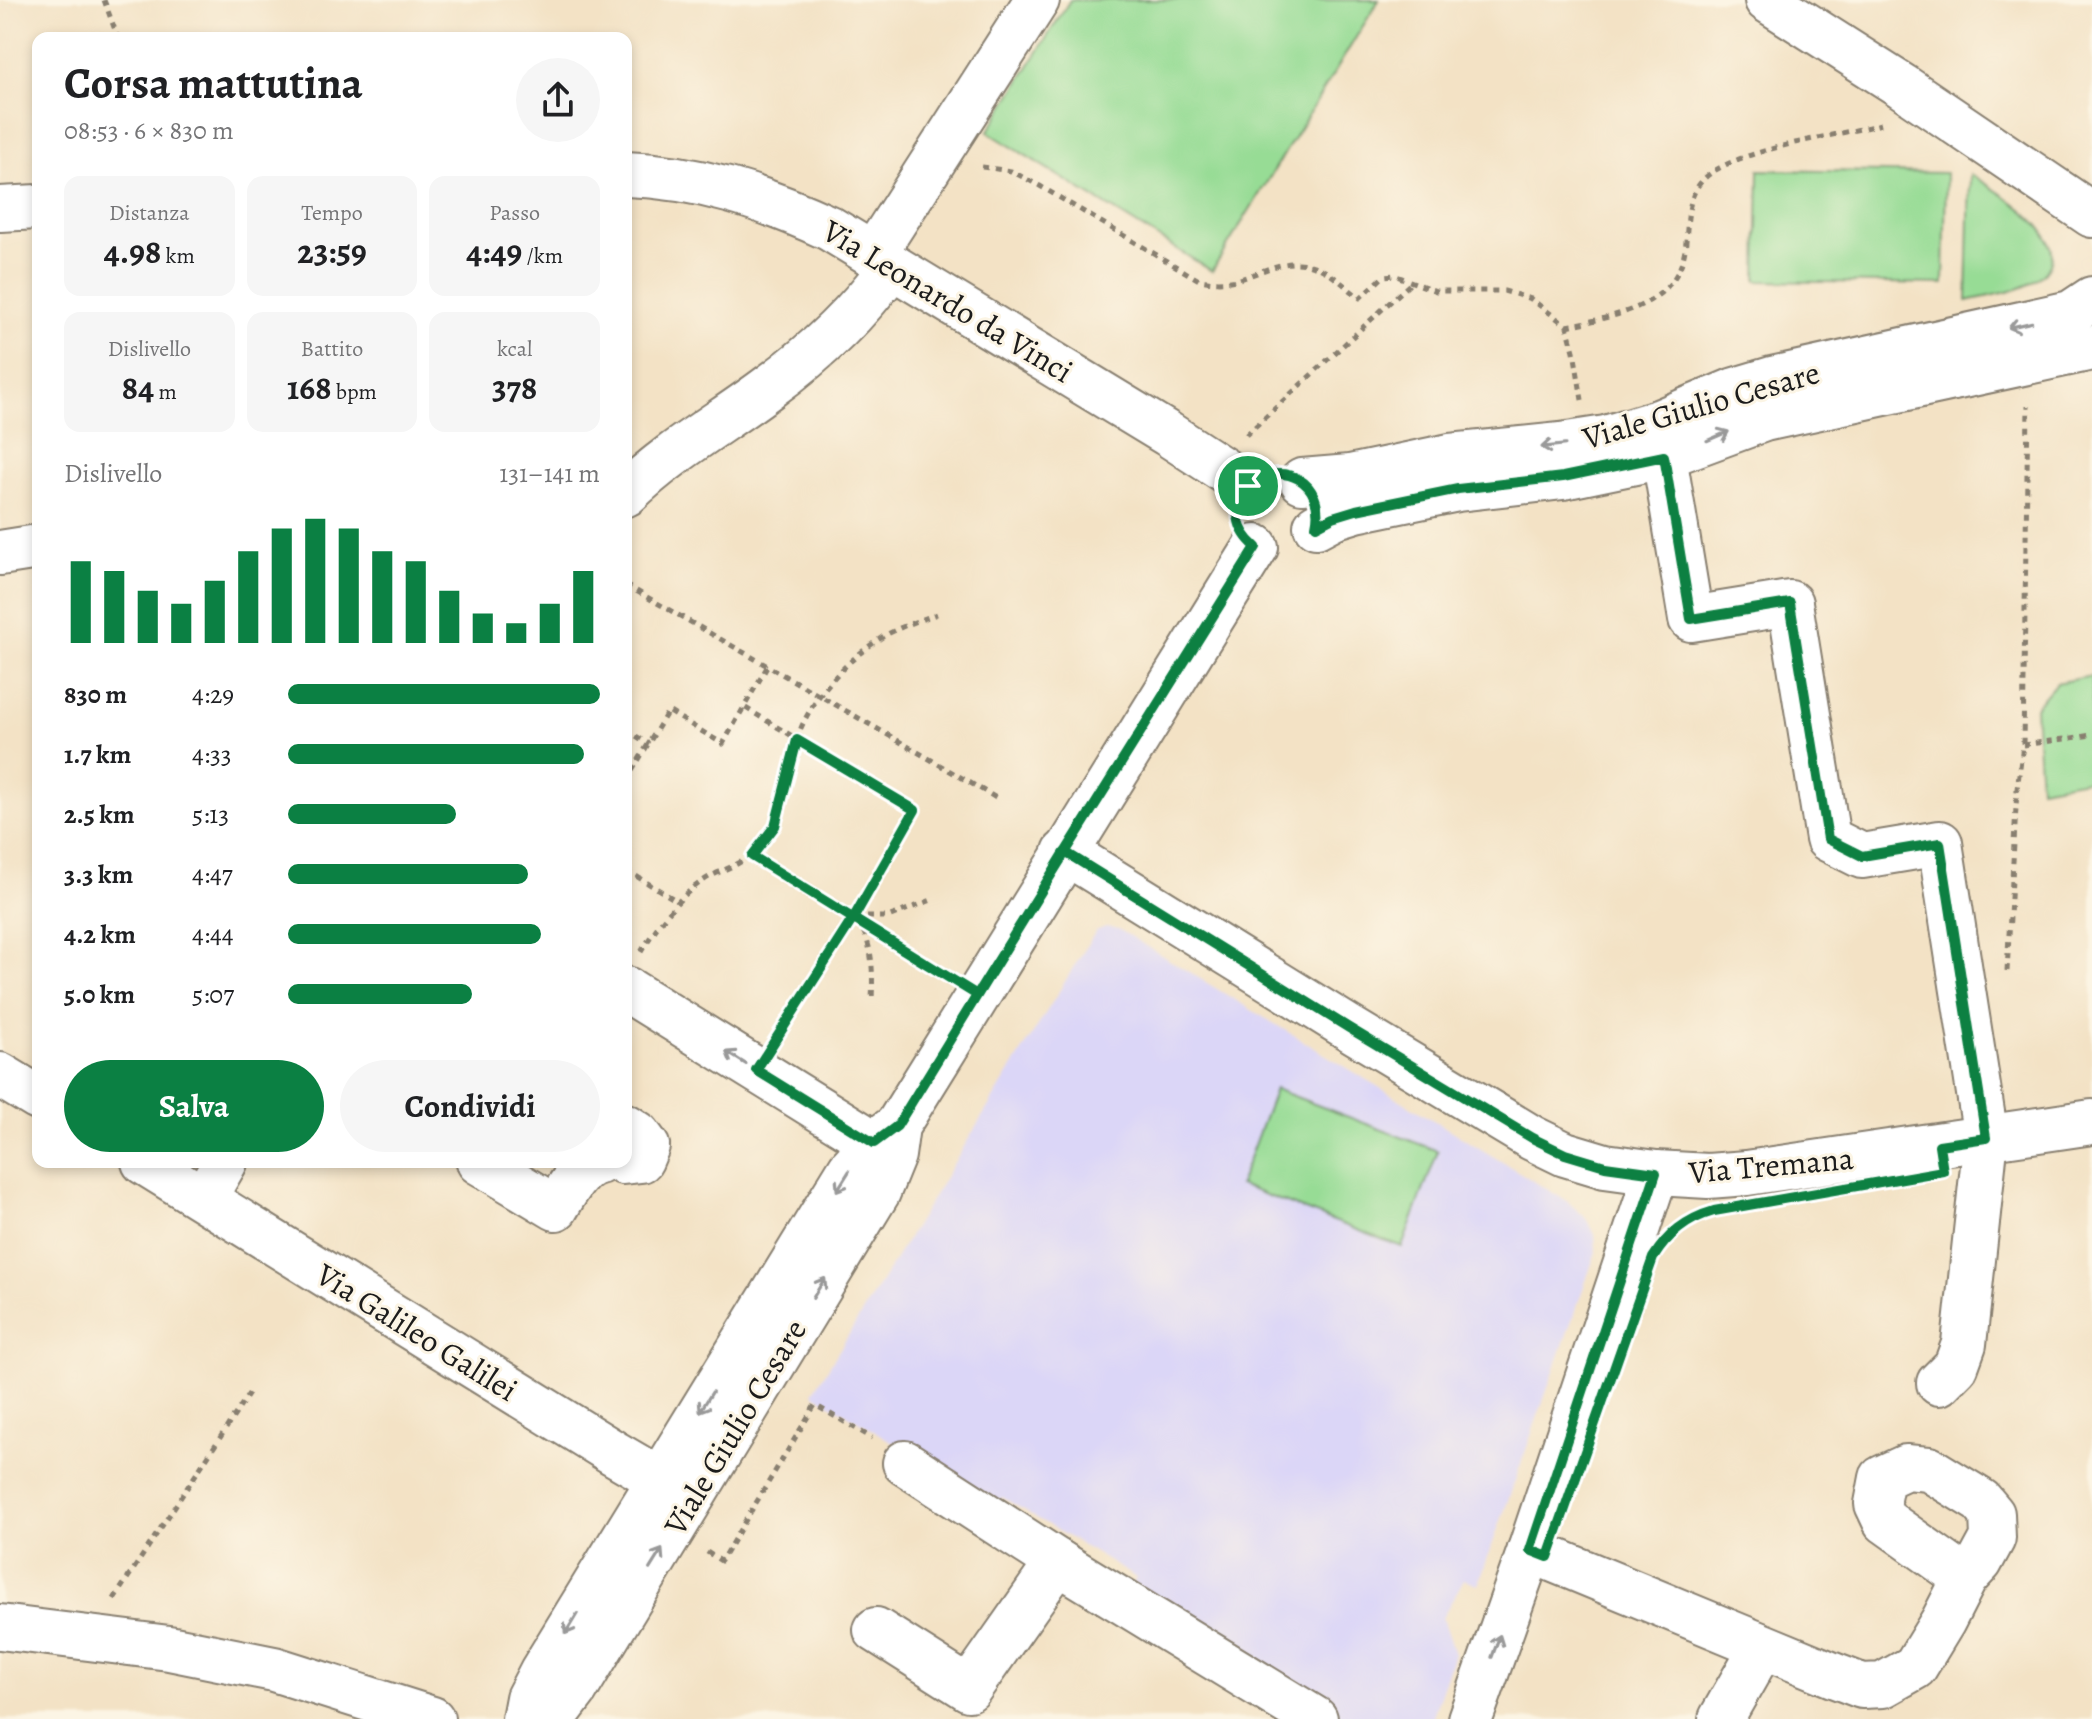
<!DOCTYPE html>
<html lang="it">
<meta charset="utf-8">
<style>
:root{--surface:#fff;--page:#f6f6f6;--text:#202124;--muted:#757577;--accent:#0b8043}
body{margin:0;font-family:Alegreya,serif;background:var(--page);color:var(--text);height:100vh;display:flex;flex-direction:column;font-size:30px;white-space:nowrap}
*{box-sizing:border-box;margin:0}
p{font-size:26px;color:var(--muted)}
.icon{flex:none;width:44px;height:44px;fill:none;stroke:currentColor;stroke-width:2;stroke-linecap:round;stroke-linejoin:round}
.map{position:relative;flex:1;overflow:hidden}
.details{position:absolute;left:32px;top:32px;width:600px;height:1136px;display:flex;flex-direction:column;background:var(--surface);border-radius:16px;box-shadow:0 4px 12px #0003}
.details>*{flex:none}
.pin{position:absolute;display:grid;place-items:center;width:68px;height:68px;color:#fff;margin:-34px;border:4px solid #fff;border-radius:50%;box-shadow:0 2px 8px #0007}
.round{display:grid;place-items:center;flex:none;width:84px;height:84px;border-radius:42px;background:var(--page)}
.headline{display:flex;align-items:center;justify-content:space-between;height:136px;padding:0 32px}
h1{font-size:44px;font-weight:700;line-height:60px}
.metrics{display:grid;grid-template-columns:repeat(3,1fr);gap:12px;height:136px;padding:8px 32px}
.metrics div{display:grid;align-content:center;border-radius:16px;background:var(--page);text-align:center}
.metrics b{font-size:34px;font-weight:700}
.metrics small{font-size:22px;font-weight:400}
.metrics p{font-size:22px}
.chart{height:224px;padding:16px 32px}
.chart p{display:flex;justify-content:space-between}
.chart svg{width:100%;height:144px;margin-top:8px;stroke:var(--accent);stroke-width:6}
.button{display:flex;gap:16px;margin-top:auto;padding:16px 32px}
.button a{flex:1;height:92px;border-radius:48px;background:var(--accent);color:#fff;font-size:32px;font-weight:700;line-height:92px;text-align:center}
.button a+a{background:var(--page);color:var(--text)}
ul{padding:0 32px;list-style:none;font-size:26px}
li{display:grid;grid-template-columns:128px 96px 1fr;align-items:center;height:60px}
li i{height:20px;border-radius:10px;background:var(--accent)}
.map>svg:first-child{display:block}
.built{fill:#dbd6f7}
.green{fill:#97dc95;stroke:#5a7c58;stroke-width:2}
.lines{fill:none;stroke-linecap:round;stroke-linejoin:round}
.minor-casing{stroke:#887f70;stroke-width:48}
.path{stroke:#887f70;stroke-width:5;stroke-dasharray:6 6;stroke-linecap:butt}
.minor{stroke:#fff;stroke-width:44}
.oneway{stroke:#999}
.route-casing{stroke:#fff;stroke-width:16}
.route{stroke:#0b8043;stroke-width:10}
.labels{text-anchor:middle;stroke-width:6;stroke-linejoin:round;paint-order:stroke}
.street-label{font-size:32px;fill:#1c1c1c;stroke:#fcf5e5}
</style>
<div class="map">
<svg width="2092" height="1719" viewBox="0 0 2092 1719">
<rect width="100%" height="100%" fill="#fcf5e5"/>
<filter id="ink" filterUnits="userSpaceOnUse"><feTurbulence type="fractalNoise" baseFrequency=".0125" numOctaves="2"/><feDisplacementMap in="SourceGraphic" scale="16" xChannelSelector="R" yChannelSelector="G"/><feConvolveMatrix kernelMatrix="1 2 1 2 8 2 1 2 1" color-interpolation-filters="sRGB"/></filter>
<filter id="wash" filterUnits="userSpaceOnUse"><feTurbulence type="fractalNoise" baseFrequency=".006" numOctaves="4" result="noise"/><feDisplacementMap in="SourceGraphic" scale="32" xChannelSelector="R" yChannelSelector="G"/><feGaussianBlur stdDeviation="1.8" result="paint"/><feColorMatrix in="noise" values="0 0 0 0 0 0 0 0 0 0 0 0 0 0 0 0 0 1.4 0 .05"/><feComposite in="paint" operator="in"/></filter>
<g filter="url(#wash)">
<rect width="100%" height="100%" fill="#f3e2c5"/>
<path class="built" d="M1106,927L1118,929L1568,1202L1588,1220L1595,1235L1596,1252L1478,1585L1464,1579L1442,1618L1454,1654L1432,1719H1341L1131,1589L1136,1578L1002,1497L996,1506L813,1393L1096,931Z"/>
<g class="green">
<path d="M1070,0H1379L1212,271L988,132Z"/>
<path d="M1759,170L1946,173L1944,284L1757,281Z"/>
<path d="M1970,174C2001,193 2092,245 2032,283C2012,293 1988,296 1967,301Z"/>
<path d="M2092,676V779L2040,788L2035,707L2056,683Z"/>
<path d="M1275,1089L1438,1151L1402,1247L1239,1185Z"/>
</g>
</g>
<g filter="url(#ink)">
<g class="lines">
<g class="minor-casing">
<g id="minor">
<path d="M1767,0L1902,86L2092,215"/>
<path d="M626,174C698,176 764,198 829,228L1168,434L1248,486"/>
<path d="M0,209L38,207"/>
<path d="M873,255L1037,0"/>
<path d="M1664,456L1691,619L1790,603L1828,839L1862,856L1940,843L1986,1138L1964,1344L1956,1366L1939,1383"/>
<path d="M1302,481L1350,477L1450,456L1561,445L1606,438L1661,421L1735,390L1772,379L2071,313L2092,299"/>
<path d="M626,494C669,452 721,423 769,387C816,353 858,313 892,266"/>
<path d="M1316,526L1333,517L1356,510L1458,489L1563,477L1664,456L1764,419L2092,348"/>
<path d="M0,553L38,547"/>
<path d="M1065,852L1349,1028L1532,1138L1565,1154L1605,1166L1656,1173L1708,1176L1747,1173L2092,1122"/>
<path d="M626,989L874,1143"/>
<path d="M0,1075L38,1098"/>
<path d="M144,1162L614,1453L684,1494"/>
<path d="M479,1162L556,1208C566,1192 578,1166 599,1162"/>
<path d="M623,1162L641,1160L647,1146L638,1134L626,1126"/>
<path d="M204,1198L225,1162"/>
<path d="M905,1463L1058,1562L1315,1719"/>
<path d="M1530,1550L1833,1675L1862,1686L1883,1685L1915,1667L1943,1621L1965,1578L1980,1562L1993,1538L1992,1514L1981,1501L1929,1469L1906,1467L1882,1478L1877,1504L1885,1521L1965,1578"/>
<path d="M0,1627L169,1648L274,1669L432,1719"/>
<path d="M876,1630L969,1689L1058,1562"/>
<path d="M524,1719L528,1698L542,1671L850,1169L874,1143L897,1126"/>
<path d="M553,1719L575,1690L878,1192L893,1155L897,1126L1256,547"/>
<path d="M1470,1719L1530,1550L1656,1173"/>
<path d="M1721,1719L1762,1647"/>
</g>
</g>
<g class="path">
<path d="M104,0L118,38"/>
<path d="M982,167L1011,171L1040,186L1199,280C1211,282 1223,283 1236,280C1263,273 1285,256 1314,266C1331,272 1346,287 1360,298L1384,276L1394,275L1436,291H1504L1531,299L1567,326L1574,351L1582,400"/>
<path d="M1567,326C1618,316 1682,305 1686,241C1688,221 1687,199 1701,182C1727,150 1838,136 1881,124"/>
<path d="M1246,435L1413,281"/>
<path d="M626,585C749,656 873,725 996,798"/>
<path d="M767,667L744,707L915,810L854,917L778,1036"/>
<path d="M626,730L649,744"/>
<path d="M2023,745L2092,735"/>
<path d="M626,781L668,711L723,744L744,707"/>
<path d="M752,856L942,973"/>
<path d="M626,870L679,902"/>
<path d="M855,917H888L934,899"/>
<path d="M857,921C874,944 873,973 872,1001"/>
<path d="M641,952C658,924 681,892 711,876C731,866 748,862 762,844C784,818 786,785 793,752C804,705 841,664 881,638C898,627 918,621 937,614"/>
<path d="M2007,971L2017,789L2023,745L2028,406"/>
<path d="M707,1552L721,1561L815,1405L872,1438"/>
<path d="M114,1599L250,1392"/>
</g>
<use href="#minor" class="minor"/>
</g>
<defs><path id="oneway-shaft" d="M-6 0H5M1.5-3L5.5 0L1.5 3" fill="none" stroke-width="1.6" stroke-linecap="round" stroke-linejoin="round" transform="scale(2)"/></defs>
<g class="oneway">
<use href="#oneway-shaft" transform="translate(2020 325) rotate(167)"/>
<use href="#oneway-shaft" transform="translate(1718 436) rotate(-23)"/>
<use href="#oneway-shaft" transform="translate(1553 446) rotate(174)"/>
<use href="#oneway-shaft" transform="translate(736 1058) rotate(-148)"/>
<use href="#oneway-shaft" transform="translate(843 1181) rotate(122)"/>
<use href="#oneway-shaft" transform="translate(819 1288) rotate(-59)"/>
<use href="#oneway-shaft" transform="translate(706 1402) rotate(122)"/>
<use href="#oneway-shaft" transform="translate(656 1559) rotate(-58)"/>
<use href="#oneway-shaft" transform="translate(571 1624) rotate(121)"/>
<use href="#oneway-shaft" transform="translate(1496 1646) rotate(-70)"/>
</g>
</g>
<g class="lines" filter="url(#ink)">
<g class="route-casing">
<path id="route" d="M1248,486C1232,508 1236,530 1256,547C1163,696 1069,845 977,995L752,856L775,826L797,740L915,810L854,917L756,1070L874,1143L897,1126L1065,852L1349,1028L1532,1138L1565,1154L1605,1166L1656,1173L1530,1550L1548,1557L1653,1258C1668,1234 1686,1219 1714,1211L1943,1171L1939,1145L1986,1138L1940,843L1862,856L1828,839L1790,603L1691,619L1664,456L1563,477L1458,489L1356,510L1333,517L1316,526C1326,482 1282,458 1248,486"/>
</g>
<use href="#route" class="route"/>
</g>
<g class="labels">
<g class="street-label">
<text transform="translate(948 301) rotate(31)" y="11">Via Leonardo da Vinci</text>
<text transform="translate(1701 405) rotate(-16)" y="11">Viale Giulio Cesare</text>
<text transform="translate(1771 1165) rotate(-5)" y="11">Via Tremana</text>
<text transform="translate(417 1332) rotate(32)" y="11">Via Galileo Galilei</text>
<text transform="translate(735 1427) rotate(-59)" y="11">Viale Giulio Cesare</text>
</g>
</g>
</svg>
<div class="pin" style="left:1248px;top:486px;background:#1e9e55"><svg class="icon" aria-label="arrive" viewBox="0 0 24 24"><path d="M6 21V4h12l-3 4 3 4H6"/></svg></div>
<section class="details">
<div class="headline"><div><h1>Corsa mattutina</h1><p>08:53 · 6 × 830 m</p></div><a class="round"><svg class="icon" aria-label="share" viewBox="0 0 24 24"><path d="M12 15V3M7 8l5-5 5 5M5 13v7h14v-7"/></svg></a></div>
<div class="metrics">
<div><p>Distanza</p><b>4.98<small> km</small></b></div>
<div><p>Tempo</p><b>23:59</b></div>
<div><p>Passo</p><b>4:49<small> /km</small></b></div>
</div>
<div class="metrics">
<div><p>Dislivello</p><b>84<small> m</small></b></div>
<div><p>Battito</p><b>168<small> bpm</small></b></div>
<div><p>kcal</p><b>378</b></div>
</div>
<div class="chart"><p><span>Dislivello</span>131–141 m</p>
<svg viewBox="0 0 160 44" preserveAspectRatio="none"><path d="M5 44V19M15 44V22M25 44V28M35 44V32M45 44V25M55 44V16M65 44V9M75 44V6M85 44V9M95 44V16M105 44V19M115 44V28M125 44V35M135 44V38M145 44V32M155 44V22"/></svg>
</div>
<ul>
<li><b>830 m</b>4:29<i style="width:100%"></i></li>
<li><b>1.7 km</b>4:33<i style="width:95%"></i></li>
<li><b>2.5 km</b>5:13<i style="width:54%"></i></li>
<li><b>3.3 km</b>4:47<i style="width:77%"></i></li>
<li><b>4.2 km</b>4:44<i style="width:81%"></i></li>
<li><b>5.0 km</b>5:07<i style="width:59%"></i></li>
</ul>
<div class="button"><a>Salva</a><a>Condividi</a></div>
</section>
</div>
